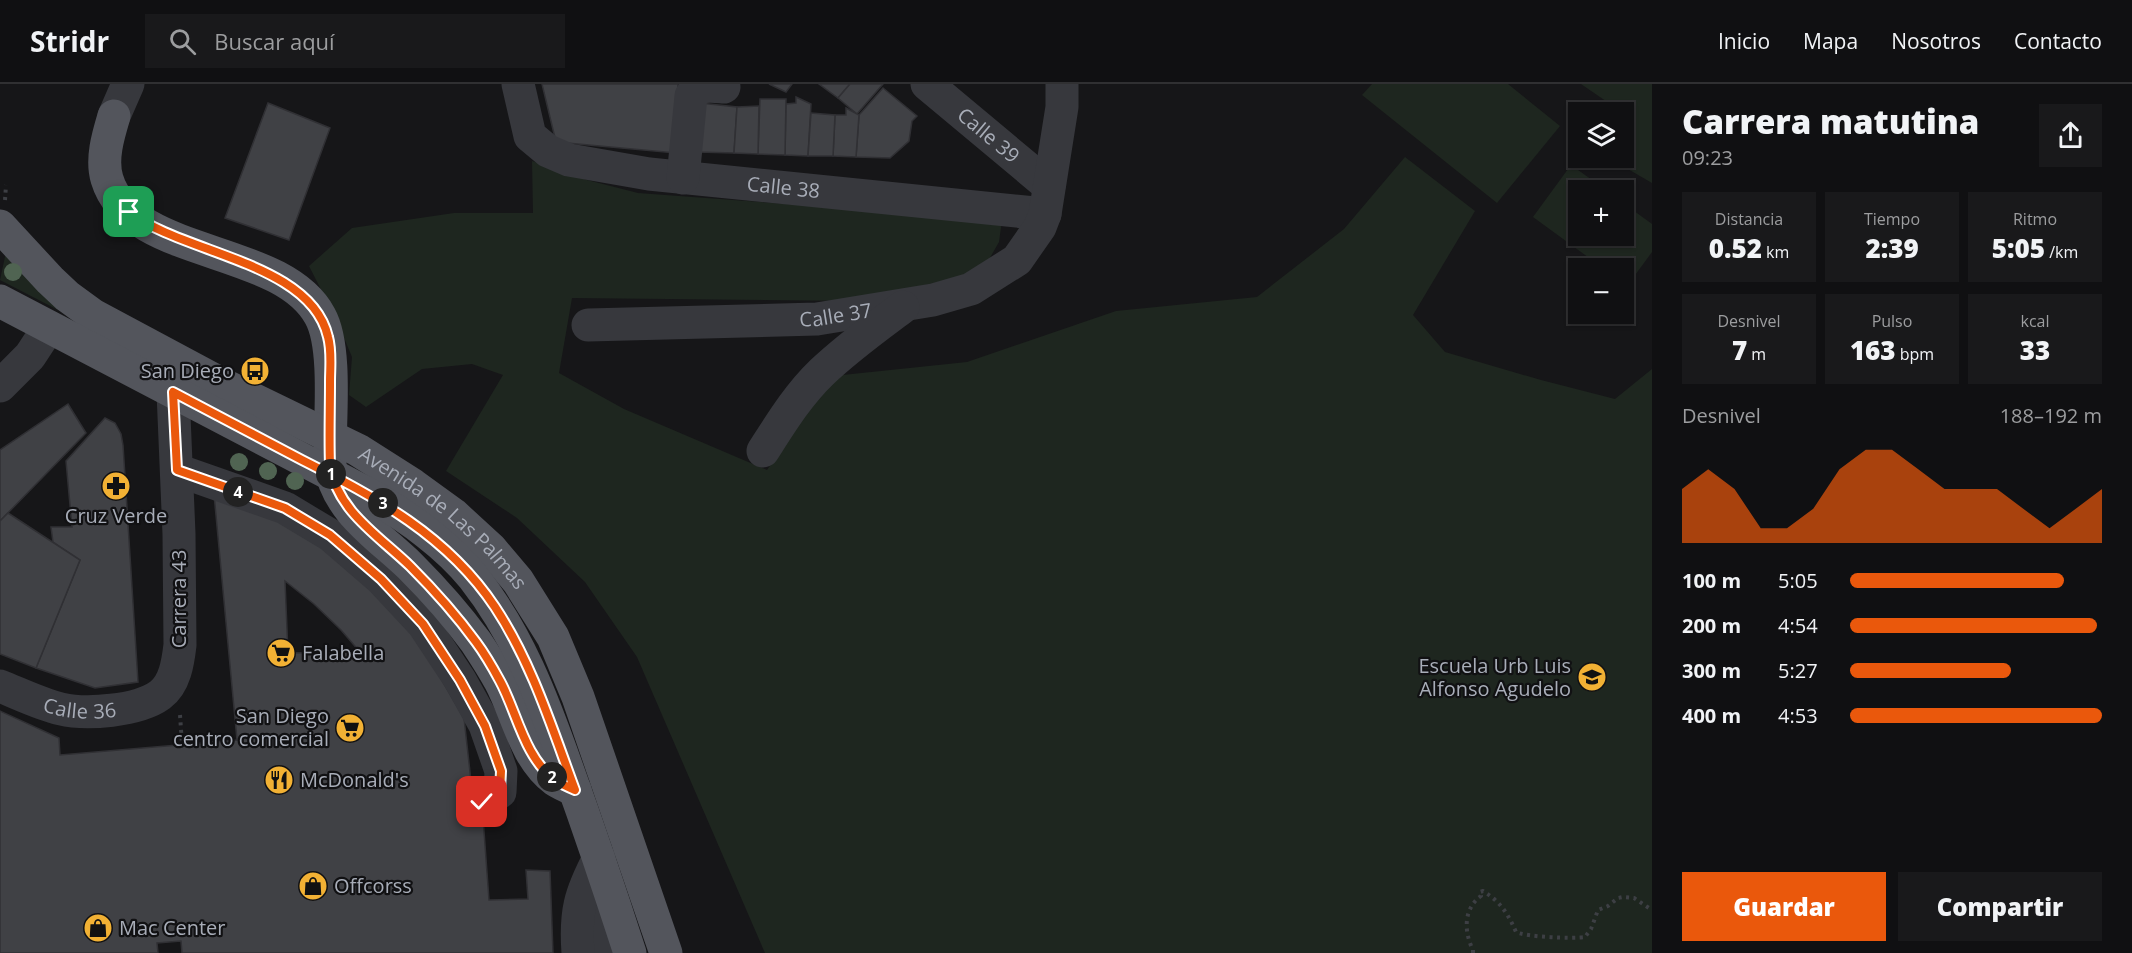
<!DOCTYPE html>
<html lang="es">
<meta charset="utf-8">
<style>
:root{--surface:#101012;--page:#19191b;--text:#f1f3f6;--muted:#9c9d9f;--line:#303032;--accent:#ea580c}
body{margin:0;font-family:"Open Sans",sans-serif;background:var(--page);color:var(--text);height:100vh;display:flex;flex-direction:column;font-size:22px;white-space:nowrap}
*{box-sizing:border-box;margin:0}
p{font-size:20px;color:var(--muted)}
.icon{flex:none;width:33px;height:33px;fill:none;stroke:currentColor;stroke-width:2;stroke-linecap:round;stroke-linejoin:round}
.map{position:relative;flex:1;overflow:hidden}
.side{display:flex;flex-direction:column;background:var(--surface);width:480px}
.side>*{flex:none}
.fabs{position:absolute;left:1568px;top:18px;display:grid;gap:12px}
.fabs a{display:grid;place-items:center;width:66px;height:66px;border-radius:0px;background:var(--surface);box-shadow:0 2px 4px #0004,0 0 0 2px var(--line);font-size:30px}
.pin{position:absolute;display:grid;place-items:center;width:51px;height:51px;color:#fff;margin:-26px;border-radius:12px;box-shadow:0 3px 9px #0006}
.km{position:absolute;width:30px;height:30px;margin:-15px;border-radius:50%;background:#222;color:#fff;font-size:16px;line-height:30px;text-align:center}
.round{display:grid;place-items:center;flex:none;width:63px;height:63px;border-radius:0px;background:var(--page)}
.overview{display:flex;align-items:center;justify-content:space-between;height:102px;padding:0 30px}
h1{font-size:33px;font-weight:800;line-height:45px}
.metrics{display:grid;grid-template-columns:repeat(3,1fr);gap:9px;height:102px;padding:6px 30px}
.metrics div{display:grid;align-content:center;border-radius:0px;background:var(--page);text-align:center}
.metrics b{font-size:26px;font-weight:800}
.metrics small{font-size:16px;font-weight:400}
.metrics p{font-size:16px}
.chart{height:168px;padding:12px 30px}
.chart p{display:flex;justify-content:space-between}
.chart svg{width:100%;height:108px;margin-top:6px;fill:var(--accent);opacity:.7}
.primary-button{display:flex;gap:12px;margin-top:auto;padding:12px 30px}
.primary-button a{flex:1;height:69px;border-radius:0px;background:var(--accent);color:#fff;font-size:24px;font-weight:800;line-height:69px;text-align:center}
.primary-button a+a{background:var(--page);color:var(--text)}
ul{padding:0 30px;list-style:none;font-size:20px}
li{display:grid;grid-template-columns:96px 72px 1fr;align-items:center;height:45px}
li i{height:15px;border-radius:8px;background:var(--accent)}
header{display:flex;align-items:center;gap:36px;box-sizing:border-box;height:84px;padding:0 30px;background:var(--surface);border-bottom:2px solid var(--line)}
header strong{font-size:28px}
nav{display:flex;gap:33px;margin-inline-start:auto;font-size:21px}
.search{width:420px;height:54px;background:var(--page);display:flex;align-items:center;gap:15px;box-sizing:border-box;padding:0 21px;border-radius:0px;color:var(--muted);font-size:22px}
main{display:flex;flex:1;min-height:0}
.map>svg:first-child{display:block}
.green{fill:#1e261f}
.building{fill:#404145;stroke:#303034;stroke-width:1.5;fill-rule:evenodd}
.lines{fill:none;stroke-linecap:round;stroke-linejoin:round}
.path{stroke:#3d3f44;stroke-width:4;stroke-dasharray:3 4.5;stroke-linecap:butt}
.minor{stroke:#37383d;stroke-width:33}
.major{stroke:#53555c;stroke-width:33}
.tree{fill:#506452}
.route-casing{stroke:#fff;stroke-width:12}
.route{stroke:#ea580c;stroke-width:8}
.labels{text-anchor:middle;stroke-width:4.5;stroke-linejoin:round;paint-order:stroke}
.street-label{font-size:20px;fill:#a8adb8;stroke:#111113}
.poi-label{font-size:20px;fill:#a8adb8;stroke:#111113;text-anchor:start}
</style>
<header>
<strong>Stridr</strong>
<div class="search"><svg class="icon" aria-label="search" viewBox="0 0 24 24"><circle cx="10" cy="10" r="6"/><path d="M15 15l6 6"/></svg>Buscar aquí</div>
<nav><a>Inicio</a><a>Mapa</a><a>Nosotros</a><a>Contacto</a></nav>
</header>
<main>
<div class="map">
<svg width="1652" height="869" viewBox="0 0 1652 869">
<rect width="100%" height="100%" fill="#161618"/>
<g class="green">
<path d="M1372,0H1508L1560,42L1497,119L1362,11Z"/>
<path d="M1581,0H1652V99L1609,74H1623V28H1618L1619,26Z"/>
<path d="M1405,73L1475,127L1413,231L1445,268L1541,296L1615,315L1652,285V869H765L637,573L585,498L517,434L446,387L503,291L472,280L422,285L366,323L349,311L352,273L337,237L309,182L352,144L454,129H533L532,77L587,96L638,109L1002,136L999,158L987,179L965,192L856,217L572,214L559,289L624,325L767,386L833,292L967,278L1116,227L1257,213L1344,145Z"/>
<path d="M1571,81L1606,106H1578V152H1623V119L1652,140V168L1627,202L1623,199V184H1603L1533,133Z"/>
<path d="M6,168L217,308L0,196Z"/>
</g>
<g class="building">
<path d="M542,0H678L676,69L556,58Z"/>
<path d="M769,0H792L786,8Z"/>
<path d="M819,0H850L838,14Z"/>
<path d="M850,0H883L857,30L838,14Z"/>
<path d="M883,4L917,32L912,37L909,57L890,74L856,73L859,31Z"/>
<path d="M796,13L811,20L808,72L785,71L786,20L796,19Z"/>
<path d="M760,15H786L785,71L758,70Z"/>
<path d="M268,19L330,44L289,156L225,134Z"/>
<path d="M700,19L737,23L734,69L697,68Z"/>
<path d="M759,22L758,70L734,69L737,23Z"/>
<path d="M846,24L859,31L856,73L833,72L835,31H846Z"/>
<path d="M811,29L835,31L833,72H808Z"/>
<path d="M68,320L86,349L0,437V366Z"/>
<path d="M105,334L115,339L121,350L123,361L138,598L95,604L36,584L80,476L53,458L51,443H72L66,377Z"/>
<path d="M214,410L305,443L407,536L464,634L472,706H481L489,816L528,815L526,786L550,787L553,869H182L181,857L157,859L158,869H0V627L59,654L60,671L237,656ZM285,497L314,520L341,546L360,568L288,569Z"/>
<path d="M8,429L80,476L36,584L0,570V437Z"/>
</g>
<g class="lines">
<g class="path">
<path d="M5,116L6,101"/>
<path d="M180,631L182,660"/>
<path d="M1473,869V866C1464,848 1463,825 1481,812L1480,808L1483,807C1501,818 1508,830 1516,848C1526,853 1573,855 1585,853L1591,845L1598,826L1608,822L1618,814L1623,813L1634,814L1652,826"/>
</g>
<g class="minor">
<path id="s1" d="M518,0L530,52L548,67L569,76L649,90L1045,130"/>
<path id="s2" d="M927,0L1049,102"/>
<path d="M114,32L128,0"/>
<path d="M683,94L691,12C697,0 710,2 724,3"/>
<path id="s3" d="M588,241L817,235L933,216L971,205L1017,176L1040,143L1045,130L1062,23V0"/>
<path d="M0,302L30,272L49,243"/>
<path d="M763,367C781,339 798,311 822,288C847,264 875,244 903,223"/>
<path d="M177,386L285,424L330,451L381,495L423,540L460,596L485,641L501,687L500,708L482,718"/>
<path id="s4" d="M0,602C20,610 40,620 61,625C86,631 138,627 160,611C175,600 178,578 180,561L179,450L173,308"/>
<path d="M606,808L608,869"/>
<path d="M578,869C575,828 580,810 599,774"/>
</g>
<g class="major">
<path d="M114,32C108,52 101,75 107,95C131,175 281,160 320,232C338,264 329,342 330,381C337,427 379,452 410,482C433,505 457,532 476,558C484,570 493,584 500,597C517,628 524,673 555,696C561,700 568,703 575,706"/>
<path id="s5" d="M0,142L50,196L67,212L93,231L220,299L358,366L413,401L453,430L491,465L518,497L553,553L578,613L666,869"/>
<path d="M0,217L374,413C410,435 446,460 473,493C518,550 543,616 567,684C589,745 610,807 630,869"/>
</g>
</g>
<g class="tree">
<circle cx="13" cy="188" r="9"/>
<circle cx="239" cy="378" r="9"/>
<circle cx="268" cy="387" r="9"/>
<circle cx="295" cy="397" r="9"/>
</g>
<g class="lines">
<g class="route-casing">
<path id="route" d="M129,128C183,170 311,178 328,253C332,267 330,283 330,298C330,326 329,354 330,381C337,427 379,452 410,482C433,505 457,532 476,558C485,570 493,584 500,597C517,628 524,673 555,696C561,700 568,703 575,706C552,644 532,579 495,523C447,451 377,414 302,376C259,353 216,331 173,308L177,386L285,424L330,451L381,495L423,540L460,596L485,642L501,687L500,708L482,718"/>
</g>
<use href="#route" class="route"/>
</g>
<defs>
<g id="bus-disc" transform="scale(1.5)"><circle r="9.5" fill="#f2b134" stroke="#111113"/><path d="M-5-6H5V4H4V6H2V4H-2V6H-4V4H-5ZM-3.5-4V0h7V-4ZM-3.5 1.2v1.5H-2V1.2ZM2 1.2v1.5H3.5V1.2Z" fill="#111"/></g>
<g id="pharmacy-disc" transform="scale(1.5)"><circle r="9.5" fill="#f2b134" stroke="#111113"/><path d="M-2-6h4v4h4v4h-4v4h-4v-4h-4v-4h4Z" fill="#111"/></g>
<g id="supermarket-disc" transform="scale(1.5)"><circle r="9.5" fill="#f2b134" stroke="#111113"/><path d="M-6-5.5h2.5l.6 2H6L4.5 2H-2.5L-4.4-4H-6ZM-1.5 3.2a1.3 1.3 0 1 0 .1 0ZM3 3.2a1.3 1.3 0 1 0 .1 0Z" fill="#111"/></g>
<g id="school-disc" transform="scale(1.5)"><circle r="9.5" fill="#f2b134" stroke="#111113"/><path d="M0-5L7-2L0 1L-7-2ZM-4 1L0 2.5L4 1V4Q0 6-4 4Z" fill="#111"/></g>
<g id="restaurant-disc" transform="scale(1.5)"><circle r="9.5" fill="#f2b134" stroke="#111113"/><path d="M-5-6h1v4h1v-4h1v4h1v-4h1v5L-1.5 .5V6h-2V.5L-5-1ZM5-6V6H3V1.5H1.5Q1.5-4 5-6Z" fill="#111"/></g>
<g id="shop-disc" transform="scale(1.5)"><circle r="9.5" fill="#f2b134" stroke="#111113"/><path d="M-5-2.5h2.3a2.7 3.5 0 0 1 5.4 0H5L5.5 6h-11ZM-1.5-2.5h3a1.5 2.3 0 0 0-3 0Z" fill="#111"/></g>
</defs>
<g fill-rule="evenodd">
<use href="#bus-disc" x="255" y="287"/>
<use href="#pharmacy-disc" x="116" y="402"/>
<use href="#supermarket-disc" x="281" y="569"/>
<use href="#school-disc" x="1592" y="593"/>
<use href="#supermarket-disc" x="350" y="644"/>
<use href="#restaurant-disc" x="279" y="696"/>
<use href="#shop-disc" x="313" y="802"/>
<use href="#shop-disc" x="98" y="844"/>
</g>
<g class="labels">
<g class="street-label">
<text dy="7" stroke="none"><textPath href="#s2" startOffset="80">Calle 39</textPath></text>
<text dy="7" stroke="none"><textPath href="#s1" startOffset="316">Calle 38</textPath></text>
<text dy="7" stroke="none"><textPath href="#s3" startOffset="248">Calle 37</textPath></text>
<text dy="7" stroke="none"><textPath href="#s5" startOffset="536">Avenida de Las Palmas</textPath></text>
<text transform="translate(179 515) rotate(-90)" y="7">Carrera 43</text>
<text dy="7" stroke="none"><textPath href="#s4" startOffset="84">Calle 36</textPath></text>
</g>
<g class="poi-label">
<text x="234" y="294" text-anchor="end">San Diego</text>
<text x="116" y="439" text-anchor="middle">Cruz Verde</text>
<text x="302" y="576">Falabella</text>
<text x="1571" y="589" text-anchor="end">Escuela Urb Luis<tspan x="1571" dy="23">Alfonso Agudelo</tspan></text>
<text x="329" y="639" text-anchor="end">San Diego<tspan x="329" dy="23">centro comercial</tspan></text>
<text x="300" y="703">McDonald's</text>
<text x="334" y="809">Offcorss</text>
<text x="119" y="851">Mac Center</text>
</g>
</g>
</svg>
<div class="fabs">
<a><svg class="icon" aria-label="layers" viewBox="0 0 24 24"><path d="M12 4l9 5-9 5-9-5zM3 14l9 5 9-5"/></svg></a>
<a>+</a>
<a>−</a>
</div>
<div class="pin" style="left:129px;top:128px;background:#1e9e55"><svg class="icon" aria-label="arrive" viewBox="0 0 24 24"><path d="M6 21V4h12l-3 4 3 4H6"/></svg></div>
<div class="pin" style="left:482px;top:718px;background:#d93025"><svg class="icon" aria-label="check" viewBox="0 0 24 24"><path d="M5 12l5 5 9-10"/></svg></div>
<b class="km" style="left:331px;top:390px">1</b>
<b class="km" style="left:552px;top:693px">2</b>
<b class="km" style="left:383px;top:419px">3</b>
<b class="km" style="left:238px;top:408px">4</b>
</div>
<section class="side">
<div class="overview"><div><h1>Carrera matutina</h1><p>09:23</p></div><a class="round"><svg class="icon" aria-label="share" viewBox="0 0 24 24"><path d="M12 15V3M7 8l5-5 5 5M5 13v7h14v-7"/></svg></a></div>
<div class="metrics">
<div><p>Distancia</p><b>0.52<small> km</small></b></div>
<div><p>Tiempo</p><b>2:39</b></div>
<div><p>Ritmo</p><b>5:05<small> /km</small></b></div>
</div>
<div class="metrics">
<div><p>Desnivel</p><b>7<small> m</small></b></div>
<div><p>Pulso</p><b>163<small> bpm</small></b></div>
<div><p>kcal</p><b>33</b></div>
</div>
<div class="chart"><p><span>Desnivel</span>188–192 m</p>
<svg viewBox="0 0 160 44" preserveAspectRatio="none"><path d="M0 44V22L10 14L20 22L30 38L40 38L50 30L60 14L70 6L80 6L90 14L100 22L110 22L120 22L130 30L140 38L150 30L160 22V44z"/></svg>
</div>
<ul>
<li><b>100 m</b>5:05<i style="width:85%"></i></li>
<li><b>200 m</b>4:54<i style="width:98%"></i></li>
<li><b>300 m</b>5:27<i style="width:64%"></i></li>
<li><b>400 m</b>4:53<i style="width:100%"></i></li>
</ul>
<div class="primary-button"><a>Guardar</a><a>Compartir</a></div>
</section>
</main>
